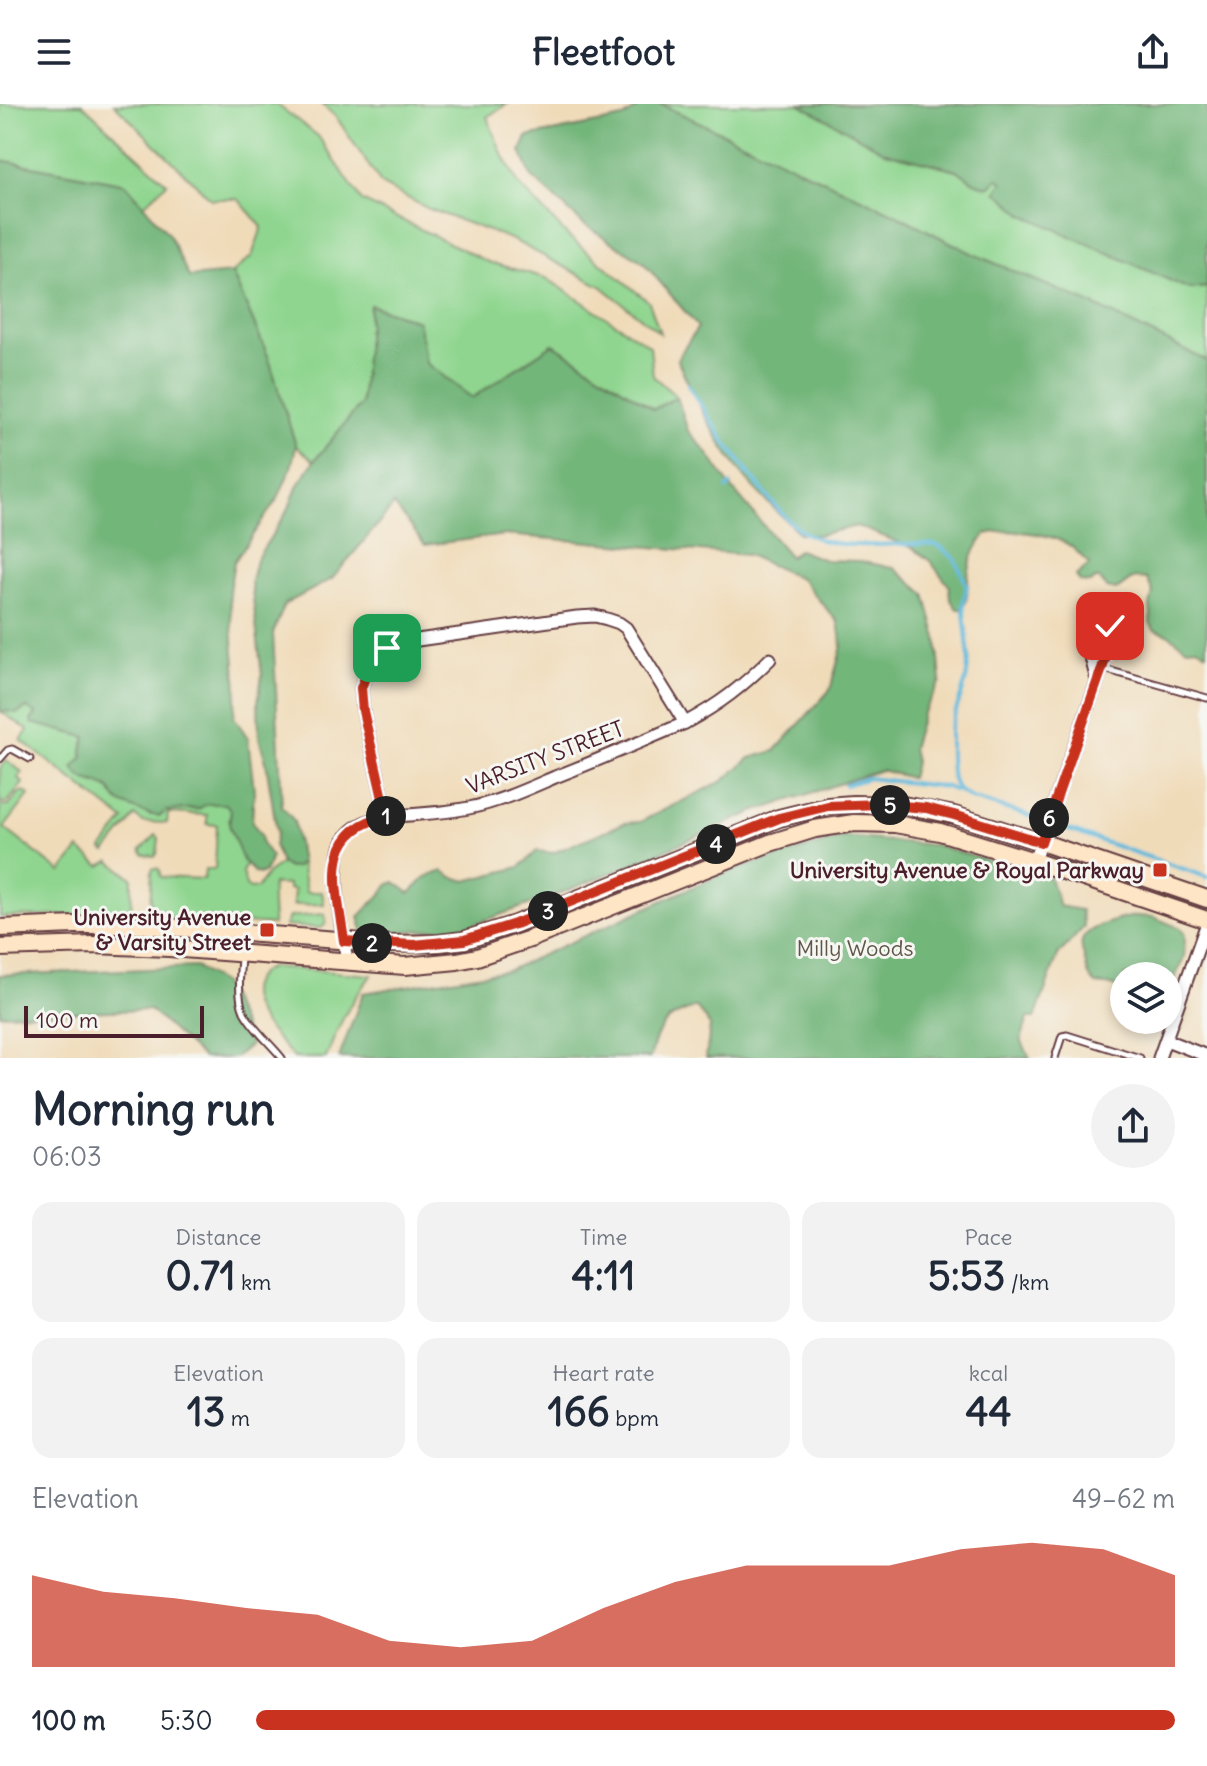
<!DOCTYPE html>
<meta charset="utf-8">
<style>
:root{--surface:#fff;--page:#f2f2f3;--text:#1f2937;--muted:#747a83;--accent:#c8321e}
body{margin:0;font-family:Delius,sans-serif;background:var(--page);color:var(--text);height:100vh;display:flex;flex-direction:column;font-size:30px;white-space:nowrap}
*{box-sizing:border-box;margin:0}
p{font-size:26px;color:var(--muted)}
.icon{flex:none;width:44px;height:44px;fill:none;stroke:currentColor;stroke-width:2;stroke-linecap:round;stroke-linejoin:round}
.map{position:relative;height:954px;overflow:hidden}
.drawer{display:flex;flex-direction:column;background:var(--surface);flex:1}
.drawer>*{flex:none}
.controls{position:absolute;left:1110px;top:858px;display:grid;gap:16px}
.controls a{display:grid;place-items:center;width:72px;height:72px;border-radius:50%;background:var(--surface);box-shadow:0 4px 12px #0003;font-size:40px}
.scale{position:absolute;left:24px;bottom:20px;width:180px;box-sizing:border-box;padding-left:8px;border:4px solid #4a1f2b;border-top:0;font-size:22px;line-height:28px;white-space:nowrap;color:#4a1f2b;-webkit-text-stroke:6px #f6f6f2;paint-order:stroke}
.pin{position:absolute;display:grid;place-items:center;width:68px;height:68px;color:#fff;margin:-34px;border-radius:16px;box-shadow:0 4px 12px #0006}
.km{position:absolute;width:40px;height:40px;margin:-20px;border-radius:50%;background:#222;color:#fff;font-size:22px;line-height:40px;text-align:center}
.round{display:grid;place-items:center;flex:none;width:84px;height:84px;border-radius:42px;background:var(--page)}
.summary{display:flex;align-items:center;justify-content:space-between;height:136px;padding:0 32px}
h1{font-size:44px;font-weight:700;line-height:60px}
.stats{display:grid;grid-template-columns:repeat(3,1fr);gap:12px;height:136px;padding:8px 32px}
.stats div{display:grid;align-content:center;border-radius:20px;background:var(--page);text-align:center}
.stats b{font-size:40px;font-weight:700}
.stats small{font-size:22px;font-weight:400}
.stats p{font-size:22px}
.chart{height:224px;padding:16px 32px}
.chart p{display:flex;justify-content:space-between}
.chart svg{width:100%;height:144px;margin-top:8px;fill:var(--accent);opacity:.7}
ul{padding:0 32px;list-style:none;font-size:26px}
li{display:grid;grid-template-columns:128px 96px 1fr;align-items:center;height:60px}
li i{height:20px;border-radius:10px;background:var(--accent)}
header{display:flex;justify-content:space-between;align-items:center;height:104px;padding:0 32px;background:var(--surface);font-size:36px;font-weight:700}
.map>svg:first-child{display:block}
.green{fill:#8fd58f;stroke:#6c7a5d;stroke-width:2}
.forest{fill:#73b67a;stroke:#5e6a52;stroke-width:2}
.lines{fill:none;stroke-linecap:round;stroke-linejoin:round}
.stream{stroke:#5fb9dd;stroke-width:4}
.service-casing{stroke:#633b40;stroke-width:9}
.minor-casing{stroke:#633b40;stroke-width:15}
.secondary-casing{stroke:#633b40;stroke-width:20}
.service{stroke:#fff;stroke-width:5}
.minor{stroke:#fff;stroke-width:11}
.secondary{stroke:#fee5c5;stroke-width:16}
.route-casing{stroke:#fff;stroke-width:16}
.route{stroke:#c8321e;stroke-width:10}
.poi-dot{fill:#c8321e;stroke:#f6f6f2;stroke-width:3}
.labels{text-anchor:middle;stroke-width:6;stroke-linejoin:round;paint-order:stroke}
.street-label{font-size:22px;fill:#4a1f2b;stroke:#f6f6f2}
.poi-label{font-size:22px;font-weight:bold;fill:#4a1f2b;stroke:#f6f6f2;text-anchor:end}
.park-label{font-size:22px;fill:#5f5649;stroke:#f6f6f2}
</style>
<header><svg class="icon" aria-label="menu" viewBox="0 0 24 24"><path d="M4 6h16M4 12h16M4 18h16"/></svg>Fleetfoot<svg class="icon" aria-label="share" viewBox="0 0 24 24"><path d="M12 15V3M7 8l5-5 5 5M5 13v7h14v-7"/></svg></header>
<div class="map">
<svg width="1207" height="954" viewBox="0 0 1207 954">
<rect width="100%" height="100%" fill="#f6f6f2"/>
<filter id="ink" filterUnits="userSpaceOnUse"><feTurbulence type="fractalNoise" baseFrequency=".0125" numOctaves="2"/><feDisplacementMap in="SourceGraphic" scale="16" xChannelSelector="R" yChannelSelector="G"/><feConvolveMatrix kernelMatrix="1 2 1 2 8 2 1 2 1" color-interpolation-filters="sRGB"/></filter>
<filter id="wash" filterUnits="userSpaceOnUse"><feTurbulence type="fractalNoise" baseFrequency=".006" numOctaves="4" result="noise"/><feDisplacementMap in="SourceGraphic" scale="32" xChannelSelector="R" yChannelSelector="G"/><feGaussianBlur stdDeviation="1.8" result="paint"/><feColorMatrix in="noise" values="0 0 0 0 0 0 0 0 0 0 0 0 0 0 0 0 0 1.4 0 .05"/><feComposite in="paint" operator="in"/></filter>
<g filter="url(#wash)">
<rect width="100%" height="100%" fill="#f0dbb9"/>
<g class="green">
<path d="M0,0H82L167,79L144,101L126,80L0,56Z"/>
<path d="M114,0H276L318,32L362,97L488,158L546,174L650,242L653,272L677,293L654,305L553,240L472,294L426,259L418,217L370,201L361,300L314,357L296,342L268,252L232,169L252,152L262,123L238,95H211Z"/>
<path d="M322,0H507L487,13L500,45L519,81L568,132L649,198L660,229L601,182L513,136L429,105L382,81L336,13Z"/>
<path d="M660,0H800L886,48L957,66L974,78L998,74L1003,78L997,87L1024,111L1189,185L1207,183V257L1091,200L973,150L893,109Z"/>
<path d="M27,604L37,610L32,619L86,633C82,647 81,659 81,673L108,684L120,698L150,711L163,710L166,707C175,707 188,703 196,706L206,700H226L231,707L229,717L246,761L242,768L246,782L250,785L257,784L268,769L281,760L289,764L296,763L301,759L306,788H322L324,800L293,801L294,786L288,785V781L273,780C270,794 273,807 273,821L153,812L150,803L152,765L155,764L159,765L161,773L204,775L205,765H215L217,721L207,720V711L168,709L167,719L143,718L135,712L106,748L102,745L124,716L21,636L28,626L0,607L20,608Z"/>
<path d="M6,656L22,668L18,674L23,679L8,698L0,699V664Z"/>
<path d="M24,687L29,691L4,724L61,768L79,745L100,762L110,757L132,774L131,807L129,810L0,813V702H9L19,689Z"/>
<path d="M156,731L159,734L157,750L155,752L144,751L141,746Z"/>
<path d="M1057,752L1192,797V800L1189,801L1058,757L1056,754Z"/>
<path d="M325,810L326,820L321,824L285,822L289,813Z"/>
<path d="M272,863L372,871C350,896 338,923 326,954H294C279,935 242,905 253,879C257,871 263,866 272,863Z"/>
</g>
<g class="forest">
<path d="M644,0H660L893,109L973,150L1091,200L1207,257V549L1197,543L1187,544L1166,529L1154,526L1150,518L1151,510L1150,502L1153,488L1147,475C1127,472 1131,478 1116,486L1107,484L1099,475H1095L1090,479L1080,478L1076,472L1090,460C1083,455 1078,448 1072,443C1053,429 1008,424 986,430C977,440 971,452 969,466C966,480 970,494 962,505H957C951,497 948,493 950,483L930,457L913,444L857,422L818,431L799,429C781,410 758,391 742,370C715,335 695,295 677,255L698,223L643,158L582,119L531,72L521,47L527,33L623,14Z"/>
<path d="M800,0H1204L1207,2V183L1189,185L1024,111L996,87L1003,78L998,75L988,83L974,78L957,66L886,48Z"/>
<path d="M0,56L126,80L169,131L189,173L232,169L268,252L296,342L291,364L278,394L234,458L229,487L237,585L234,613L248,634L254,687L252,718L261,731L262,740L271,753L265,768L261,770L255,769L243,757L229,721L231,707L226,700H206L199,705C188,704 177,706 166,707L160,712C152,712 124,702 118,697C113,693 112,685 106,682C92,675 84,681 73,664L83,653L82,646L86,633L32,619L31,616L36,610L27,604L17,609L7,607H0Z"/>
<path d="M370,201L418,217L426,259L472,294L553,240L654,305L677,293L688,327L706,347L730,382L790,453L798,446L825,456L859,457L894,464L925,490L937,534L941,577L922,611L912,644L915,658L911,674L881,666L753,708L640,757L556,791L466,823L369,830L363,826L359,813C369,801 381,793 389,780L395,778L410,789L426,773L443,767L453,773L466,777L520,763L537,747L553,749L624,719L640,718L723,677L750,654L775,647L830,586L842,542L838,518L800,474L748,451L505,431L425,441L394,401L332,475L285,500L273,529L282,702L294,717L301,759L296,763L289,764L281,760L274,741L277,729L266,658L259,633L258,597L262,572L251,477L256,456L288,406L298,381L314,357L361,300Z"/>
<path d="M844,733L935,741L1050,774L1059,802L1081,806L1084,823L1058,851L1035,914H1028L1021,936L1030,954H706L710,922L696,903C663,915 659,920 650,954H339L363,889L509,866L724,769Z"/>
<path d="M1135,812L1153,813L1180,824L1185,831L1184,854L1172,880L1168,885V872H1124V886L1114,882L1096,880C1088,873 1087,867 1085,857C1084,850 1080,844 1082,837C1086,822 1121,815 1135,812Z"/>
<path d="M196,863L223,880L251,940L234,954H203L150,906L0,910V871Z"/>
</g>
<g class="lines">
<g class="stream">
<path d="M688,281L724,337L748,368"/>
<path d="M745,370L748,368C766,390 786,421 813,433C848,448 899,437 936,441L942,444L955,455L967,482L963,500L969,554L966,576L950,625V653L951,670L955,681L961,688L971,694L1033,713"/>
<path d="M727,384L731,381"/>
<path d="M845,681L868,674L947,683L956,687"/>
<path d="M1063,724L1207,773"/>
</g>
</g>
</g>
<g filter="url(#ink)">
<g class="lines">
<g class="service-casing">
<g id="service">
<path d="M1104,565L1207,594"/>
<path d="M0,655L8,646L12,645L30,655"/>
<path d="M243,831C242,853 235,889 244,908C253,925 270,939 282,954"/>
<path d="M1055,954L1062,932L1067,931L1140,954"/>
</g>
</g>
<g class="minor-casing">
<g id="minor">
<path d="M387,712L363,607L361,584L370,560L377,550L397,539L577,513L595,512L607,515L619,519L626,524L685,619"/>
<path d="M1034,757L1102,564L1112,533L1110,522L1101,517L1091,520L1085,530L1097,577"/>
<path d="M347,858C343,827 328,764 343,737C359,710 394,713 420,710C436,709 453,707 469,704C499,698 527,685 555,673C599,656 642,637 685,619C720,600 742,583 770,555"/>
<path d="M1166,936L1207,952"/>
<path d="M1159,954L1207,819"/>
</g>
</g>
<g class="secondary-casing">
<g id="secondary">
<path d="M0,824L76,821H141L390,840L439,839L464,836L515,820L779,714L828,702L853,700L903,701L954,711L1041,738L1207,795"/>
<path d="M0,844L93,841L169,844L405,862L457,857L477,853L530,835L770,739L815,725L854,719L895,720L940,728L1034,757L1207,816"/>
</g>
</g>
<use href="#service" class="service"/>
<use href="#minor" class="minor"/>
<use href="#secondary" class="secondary"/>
</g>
</g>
<g class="lines" filter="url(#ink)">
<g class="route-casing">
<path id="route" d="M387,544L377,550L370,560L361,584L363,607L387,712C317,727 337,784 344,837L414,841L464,836L515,820L779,714L828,702L879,700L926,704L954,711L1041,738L1112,536V529L1110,522"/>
</g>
<use href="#route" class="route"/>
</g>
<g class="poi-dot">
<rect x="1152" y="758" width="16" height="16" rx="4"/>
<rect x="259" y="818" width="16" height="16" rx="4"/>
</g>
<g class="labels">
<g class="street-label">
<text transform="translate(545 653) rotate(-21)" y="8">VARSITY STREET</text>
</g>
<g class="poi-label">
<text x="1144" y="774">University Avenue &amp; Royal Parkway</text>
<text x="251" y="821">University Avenue<tspan x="251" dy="25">&amp; Varsity Street</tspan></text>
</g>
<g class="park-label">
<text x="855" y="852">Milly Woods</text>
</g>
</g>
</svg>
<div class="controls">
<a><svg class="icon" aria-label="layers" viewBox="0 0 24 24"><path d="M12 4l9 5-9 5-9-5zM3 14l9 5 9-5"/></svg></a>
</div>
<div class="scale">100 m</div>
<div class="pin" style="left:387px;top:544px;background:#1e9e55"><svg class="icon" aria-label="arrive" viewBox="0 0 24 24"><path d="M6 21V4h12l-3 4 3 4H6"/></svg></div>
<div class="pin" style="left:1110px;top:522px;background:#d93025"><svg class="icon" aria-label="check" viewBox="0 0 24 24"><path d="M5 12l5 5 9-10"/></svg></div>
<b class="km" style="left:386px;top:712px">1</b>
<b class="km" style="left:372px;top:839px">2</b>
<b class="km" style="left:548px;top:807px">3</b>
<b class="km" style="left:716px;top:740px">4</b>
<b class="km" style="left:890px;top:701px">5</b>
<b class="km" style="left:1049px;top:714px">6</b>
</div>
<section class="drawer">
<div class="summary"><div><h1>Morning run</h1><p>06:03</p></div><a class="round"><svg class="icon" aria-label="share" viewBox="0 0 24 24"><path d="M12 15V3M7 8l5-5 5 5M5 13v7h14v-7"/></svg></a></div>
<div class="stats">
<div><p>Distance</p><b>0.71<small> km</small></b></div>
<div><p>Time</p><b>4:11</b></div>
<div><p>Pace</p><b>5:53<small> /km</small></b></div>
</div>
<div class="stats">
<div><p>Elevation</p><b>13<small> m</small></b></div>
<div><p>Heart rate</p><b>166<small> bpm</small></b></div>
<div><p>kcal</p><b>44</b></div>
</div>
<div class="chart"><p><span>Elevation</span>49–62 m</p>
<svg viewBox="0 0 160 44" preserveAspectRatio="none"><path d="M0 44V16L10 21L20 23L30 26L40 28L50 36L60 38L70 36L80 26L90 18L100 13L110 13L120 13L130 8L140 6L150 8L160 16V44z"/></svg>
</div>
<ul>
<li><b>100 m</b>5:30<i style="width:100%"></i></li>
</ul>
</section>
